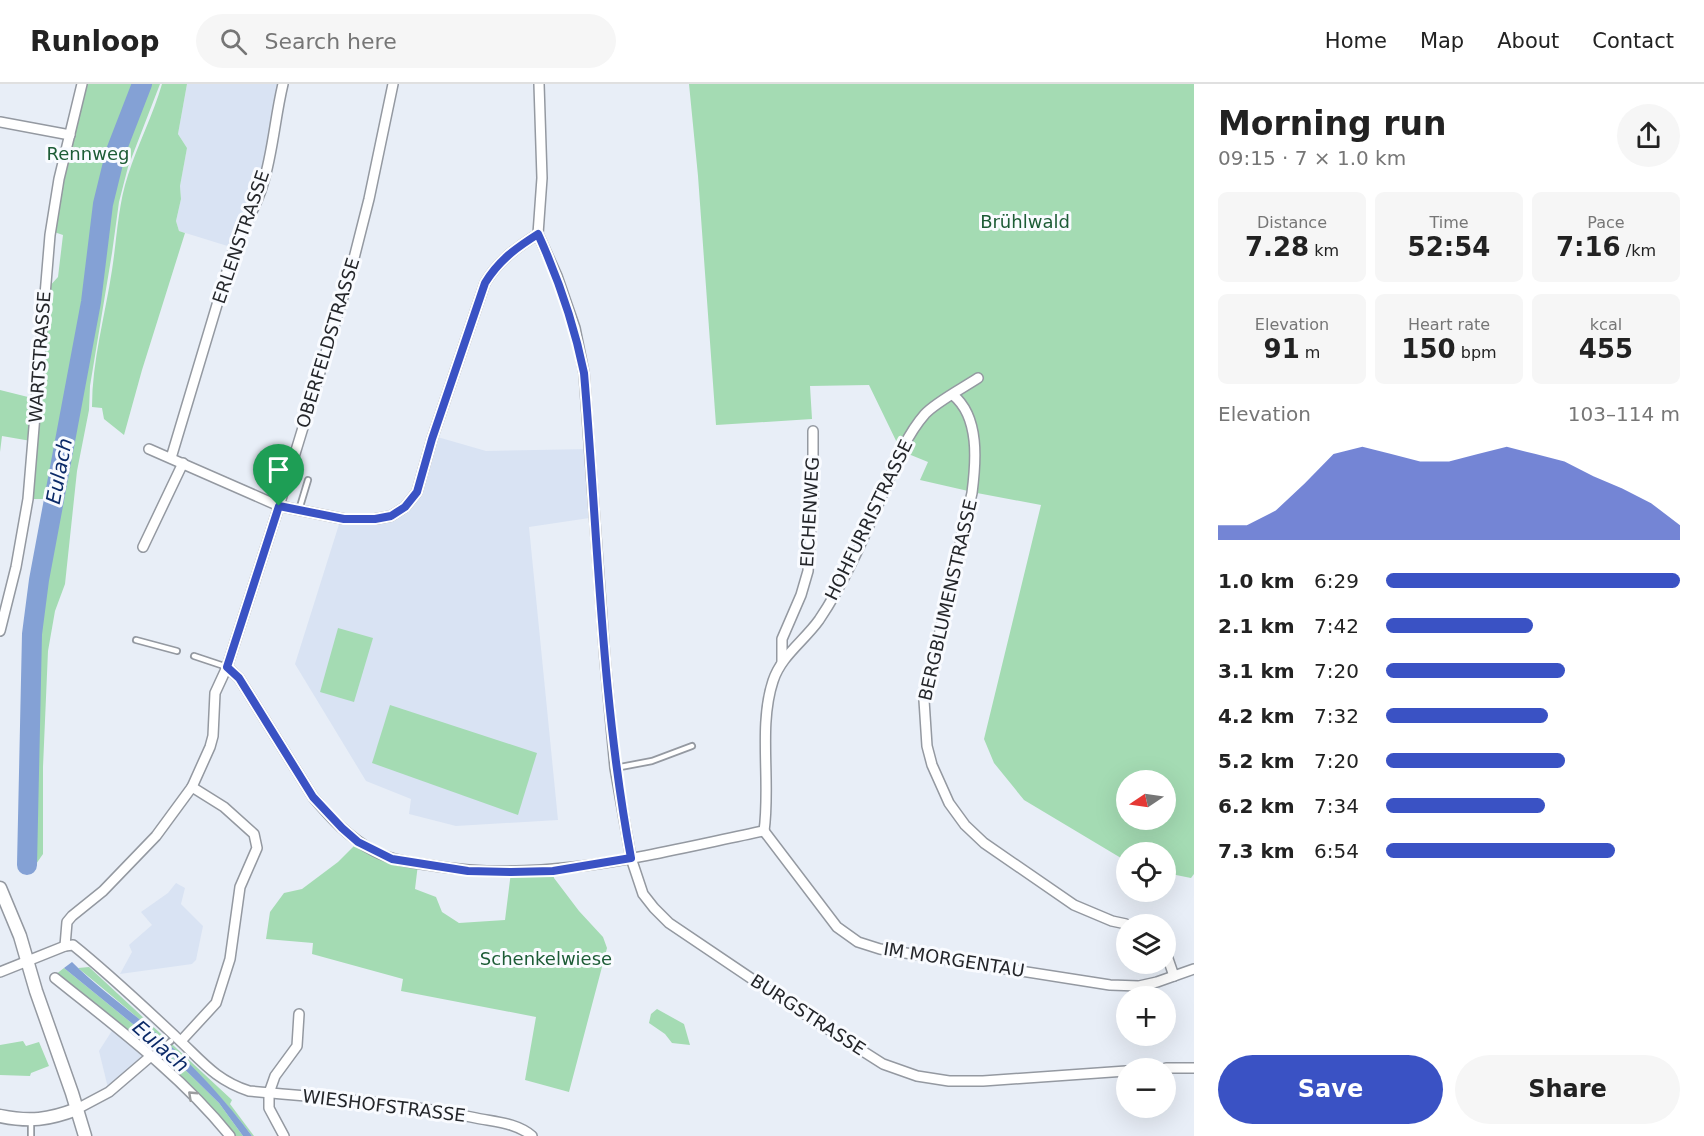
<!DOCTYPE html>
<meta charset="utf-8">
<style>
:root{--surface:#fff;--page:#f6f6f6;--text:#222;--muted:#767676;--line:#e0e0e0;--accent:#3a52c4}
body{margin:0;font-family:"DejaVu Sans",sans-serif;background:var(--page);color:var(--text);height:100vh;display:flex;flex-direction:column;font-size:22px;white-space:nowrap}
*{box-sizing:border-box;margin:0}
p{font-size:20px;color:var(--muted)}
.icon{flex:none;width:33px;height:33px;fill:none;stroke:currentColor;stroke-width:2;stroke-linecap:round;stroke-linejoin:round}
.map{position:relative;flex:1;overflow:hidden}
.drawer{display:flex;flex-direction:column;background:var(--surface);width:510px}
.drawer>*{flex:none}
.needle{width:39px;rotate:257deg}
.fabs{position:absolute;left:1116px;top:686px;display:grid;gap:12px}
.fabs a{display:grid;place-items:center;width:60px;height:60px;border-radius:50%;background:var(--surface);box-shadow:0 6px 24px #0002;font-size:30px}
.pin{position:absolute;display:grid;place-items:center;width:51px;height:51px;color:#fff;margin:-62px -26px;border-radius:50% 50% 50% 0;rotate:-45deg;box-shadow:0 0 6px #0007}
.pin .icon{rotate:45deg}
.round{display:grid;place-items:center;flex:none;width:63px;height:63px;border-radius:32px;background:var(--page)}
.head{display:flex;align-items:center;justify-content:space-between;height:102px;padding:0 24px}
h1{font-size:33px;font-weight:600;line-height:45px}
.figures{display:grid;grid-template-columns:repeat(3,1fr);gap:9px;height:102px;padding:6px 24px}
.figures div{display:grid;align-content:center;border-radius:9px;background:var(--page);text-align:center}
.figures b{font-size:26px;font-weight:600}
.figures small{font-size:16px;font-weight:400}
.figures p{font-size:16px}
.chart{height:168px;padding:12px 24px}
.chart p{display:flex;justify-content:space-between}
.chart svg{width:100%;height:108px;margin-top:6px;fill:var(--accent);opacity:.7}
.cta{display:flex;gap:12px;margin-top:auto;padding:12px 24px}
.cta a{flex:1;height:69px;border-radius:36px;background:var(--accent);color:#fff;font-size:24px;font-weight:600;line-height:69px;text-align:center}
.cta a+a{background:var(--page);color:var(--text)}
ul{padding:0 24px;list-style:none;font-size:20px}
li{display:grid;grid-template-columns:96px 72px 1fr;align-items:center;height:45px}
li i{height:15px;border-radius:8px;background:var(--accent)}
header{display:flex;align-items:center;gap:36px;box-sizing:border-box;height:84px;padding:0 30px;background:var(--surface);border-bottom:2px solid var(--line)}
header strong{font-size:28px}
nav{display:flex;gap:33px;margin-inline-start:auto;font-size:21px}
.search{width:420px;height:54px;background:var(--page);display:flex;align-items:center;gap:15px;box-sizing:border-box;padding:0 21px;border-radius:33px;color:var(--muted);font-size:22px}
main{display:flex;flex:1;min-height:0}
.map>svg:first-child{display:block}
.built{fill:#d9e3f3}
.green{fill:#a4dbb3;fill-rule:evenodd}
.water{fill:#84a1d5}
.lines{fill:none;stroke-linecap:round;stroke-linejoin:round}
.river{stroke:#84a1d5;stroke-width:20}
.lane-casing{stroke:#9499a1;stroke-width:8}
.street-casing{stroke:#9499a1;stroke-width:12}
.secondary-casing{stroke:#9499a1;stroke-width:15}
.lane{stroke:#fff;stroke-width:4.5}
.street{stroke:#fff;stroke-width:9}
.secondary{stroke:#fff;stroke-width:12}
.oneway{stroke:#9c9d9f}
.route-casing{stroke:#fff;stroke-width:12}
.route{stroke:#3a52c4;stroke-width:8}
.labels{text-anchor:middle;stroke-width:6;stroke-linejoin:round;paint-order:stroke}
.park-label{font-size:18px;fill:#1d5c36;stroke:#f9fbff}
.street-label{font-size:18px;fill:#24262a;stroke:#f9fbff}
.water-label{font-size:20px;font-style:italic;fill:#0b2a68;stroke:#f9fbff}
</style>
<header>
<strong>Runloop</strong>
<div class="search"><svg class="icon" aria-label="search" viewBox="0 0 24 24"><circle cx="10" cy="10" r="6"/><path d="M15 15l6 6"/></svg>Search here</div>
<nav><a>Home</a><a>Map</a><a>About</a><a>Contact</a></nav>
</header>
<main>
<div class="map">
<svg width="1194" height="1052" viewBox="0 0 1194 1052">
<rect width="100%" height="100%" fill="#e8eef7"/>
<g class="built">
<path d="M187,0H283L263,100L234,164L179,147L176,137L181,115L180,102L187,64L178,50Z"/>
<path d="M434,352L486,367L590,365L596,433L529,443L558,736L456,742L409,730L411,715L366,697L295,580L341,434L391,432L417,408Z"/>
<path d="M176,799L185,804L181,820L203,842L196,876L192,880L120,890L132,868L129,861L152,841L141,828L168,809Z"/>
<path d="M115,942L151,972L109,1008L99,967Z"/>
</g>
<g class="green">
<path d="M82,0H160L128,83L119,118L112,169L90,302L89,326L77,387L65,500L55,527L48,567L43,683V770L36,780H31L38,536L57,420L48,415H30L48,204L58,193L63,151L54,148L53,130Z"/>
<path d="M162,0H187L178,50L187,64L180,102L181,115L176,137L179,147L185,149L142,286L124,351L104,335L102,324L92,323C92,277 105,232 112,186C117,154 118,121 128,91C138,60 153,31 162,0Z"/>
<path d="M689,0H1194V790L1191,794L1166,789V768H1126V777L1024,716L994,679L984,655L1041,421L977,409L920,396L928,378L901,367L869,301L810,302L812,335L716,341L698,92ZM1126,696H1166V735H1126Z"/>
<path d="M0,306L32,314L31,357L2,352L0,368Z"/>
<path d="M338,544L373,554L354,618L320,608Z"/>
<path d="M390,621L537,669L518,731L372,679Z"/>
<path d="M358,758L418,780L415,805L436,813L442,828L459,839L505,836L511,788L553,787L554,794L579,827L603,853L607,864L569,1008L525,996L536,933L401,907L403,895L312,870L313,859L266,855L270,828L284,809L302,805L338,778Z"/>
<path d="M89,883L232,1016L230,1020L254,1052H252C202,985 142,937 78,884Z"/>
<path d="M64,884L166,967L219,1019L243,1052H234L146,962L55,891Z"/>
<path d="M657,925L684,940L690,961L672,959L665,950L649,939L651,930Z"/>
<path d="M23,957L26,962L39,958L49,982L31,989L30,992L0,991V961Z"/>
</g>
<path class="water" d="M72,878C100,906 134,929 164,956C197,985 226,1017 252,1052H243L219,1019L166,967L64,884Z"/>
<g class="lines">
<path class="river" d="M27,781L32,550L39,496L91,218L103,120L116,67L142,0"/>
<g class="lane-casing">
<g id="lane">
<path d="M299,426L308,396"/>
<path d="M136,556L177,567"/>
<path d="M194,572L227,583"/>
<path d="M615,684L652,677L692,662"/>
<path d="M151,972L171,957"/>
<path d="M31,1052V1037"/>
</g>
</g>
<g class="street-casing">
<g id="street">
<path d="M539,0L542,94L538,150L557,192L575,244L584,289L605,576L615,684L631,774L643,810L654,824L669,839L795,924L883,980L917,992L949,997H983L1126,987"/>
<path d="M0,38L70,51"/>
<path d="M953,311C980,333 976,378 972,409L924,616L927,662L932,681L949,719L965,741L984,759L1074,821L1112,837L1126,840"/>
<path d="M149,365L279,422L344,435H375L391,432L405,423L417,408L432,355L485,199C499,176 516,164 538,150"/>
<path d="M171,374L234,164C243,142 257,123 263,100C273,68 275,33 283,0"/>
<path d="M143,463L183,379"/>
<path d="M0,547L16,483L28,415L50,151L59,95L82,0"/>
<path d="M782,577V555L801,511L808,487L813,413V347"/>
<path d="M227,583L239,594L313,713C331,734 349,754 374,767C393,777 414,779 435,782C546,800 656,769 764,747"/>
<path d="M764,747C771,699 758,642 773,597C781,572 804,557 819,536C844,499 863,456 881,414C893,386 904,354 925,330C936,318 963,304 978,294"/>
<path d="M764,747L837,843L858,858L880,865L1110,901L1139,902L1157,898L1194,885"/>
<path d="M65,862L67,838L72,832L103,807L156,752L192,703L210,663L213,652L215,609L227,583L279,422L350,190L369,115L393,0"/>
<path d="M1166,869L1174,892"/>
<path d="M0,888L65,862L73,861C109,890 143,922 176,953C201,976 215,996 249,1007C325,1014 401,1018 476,1034C496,1038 517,1039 532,1052"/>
<path d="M55,894C116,943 181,991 230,1052"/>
<path d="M181,957L216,919L230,875L240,803L257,764L254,750L224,723L192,703"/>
<path d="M1166,984H1194"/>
<path d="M77,1025L109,1008L151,972"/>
<path d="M284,1052L269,1024V1009L275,992L297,962L299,930"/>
</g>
</g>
<g class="secondary-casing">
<g id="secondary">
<path d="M0,804L20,852L36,907L72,1009L85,1052"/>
<path d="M0,1032C30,1038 48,1036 77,1025"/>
</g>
</g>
<use href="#lane" class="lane"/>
<use href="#street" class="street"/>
<use href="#secondary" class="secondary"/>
</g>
<defs><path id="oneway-chevron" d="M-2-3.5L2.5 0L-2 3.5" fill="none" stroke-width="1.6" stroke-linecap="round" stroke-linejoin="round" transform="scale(1.5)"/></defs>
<use class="oneway" href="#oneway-chevron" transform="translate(192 1011) rotate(-137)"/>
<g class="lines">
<g class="route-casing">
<path id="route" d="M538,150C559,196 574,240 584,289C598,451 601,614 631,774L553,787L511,788L468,787L392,775L358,758L342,744L313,713L239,594L227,583L279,422L344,435H375L391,432L405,423L417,408L432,355L485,199C499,176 516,164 538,150Z"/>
</g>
<use href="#route" class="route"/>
</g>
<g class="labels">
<g class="park-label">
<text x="88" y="76">Rennweg</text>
<text x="1025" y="144">Brühlwald</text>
<text x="546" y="881">Schenkelwiese</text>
</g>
<g class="street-label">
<text transform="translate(241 153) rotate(-71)" y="6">ERLENSTRASSE</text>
<text transform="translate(328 259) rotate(-73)" y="6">OBERFELDSTRASSE</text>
<text transform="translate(40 273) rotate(-86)" y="6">WARTSTRASSE</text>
<text transform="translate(810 428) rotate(-87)" y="6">EICHENWEG</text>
<text transform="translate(869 436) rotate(-64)" y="6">HOHFURRISTRASSE</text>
<text transform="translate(948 516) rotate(-77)" y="6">BERGBLUMENSTRASSE</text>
<text transform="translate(954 876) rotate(9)" y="6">IM MORGENTAU</text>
<text transform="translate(808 931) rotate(33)" y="6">BURGSTRASSE</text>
<text transform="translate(384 1022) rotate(7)" y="6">WIESHOFSTRASSE</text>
</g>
<g class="water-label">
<text transform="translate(59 387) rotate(-79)" y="7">Eulach</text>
<text transform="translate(161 962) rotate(41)" y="7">Eulach</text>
</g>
</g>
</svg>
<div class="fabs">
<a><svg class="needle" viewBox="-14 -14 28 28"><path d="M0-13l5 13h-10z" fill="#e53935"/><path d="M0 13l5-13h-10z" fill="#767676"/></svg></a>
<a><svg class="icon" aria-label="locate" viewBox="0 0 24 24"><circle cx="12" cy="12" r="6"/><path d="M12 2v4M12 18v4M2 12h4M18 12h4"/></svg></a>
<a><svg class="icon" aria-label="layers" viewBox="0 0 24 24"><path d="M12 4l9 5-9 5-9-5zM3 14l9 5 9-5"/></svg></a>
<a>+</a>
<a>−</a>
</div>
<div class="pin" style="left:279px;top:422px;background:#1e9e55"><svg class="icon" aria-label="arrive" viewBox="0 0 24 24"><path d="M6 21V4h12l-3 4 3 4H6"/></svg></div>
</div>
<section class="drawer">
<div class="head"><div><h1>Morning run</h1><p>09:15 · 7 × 1.0 km</p></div><a class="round"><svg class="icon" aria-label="share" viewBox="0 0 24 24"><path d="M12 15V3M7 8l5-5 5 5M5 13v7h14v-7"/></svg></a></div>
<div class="figures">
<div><p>Distance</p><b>7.28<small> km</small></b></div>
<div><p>Time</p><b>52:54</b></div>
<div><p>Pace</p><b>7:16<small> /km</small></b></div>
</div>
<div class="figures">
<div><p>Elevation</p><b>91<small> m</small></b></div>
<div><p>Heart rate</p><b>150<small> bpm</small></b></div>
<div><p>kcal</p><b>455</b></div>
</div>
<div class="chart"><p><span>Elevation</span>103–114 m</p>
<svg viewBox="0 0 160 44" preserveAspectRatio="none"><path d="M0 44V38L10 38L20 32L30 21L40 9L50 6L60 9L70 12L80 12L90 9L100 6L110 9L120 12L130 18L140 23L150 29L160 38V44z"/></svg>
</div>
<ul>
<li><b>1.0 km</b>6:29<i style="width:100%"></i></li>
<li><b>2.1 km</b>7:42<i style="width:50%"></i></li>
<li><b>3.1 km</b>7:20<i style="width:61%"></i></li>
<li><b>4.2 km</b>7:32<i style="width:55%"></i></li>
<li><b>5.2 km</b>7:20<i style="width:61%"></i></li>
<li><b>6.2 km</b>7:34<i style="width:54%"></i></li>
<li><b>7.3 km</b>6:54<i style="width:78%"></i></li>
</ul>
<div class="cta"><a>Save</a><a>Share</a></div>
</section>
</main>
